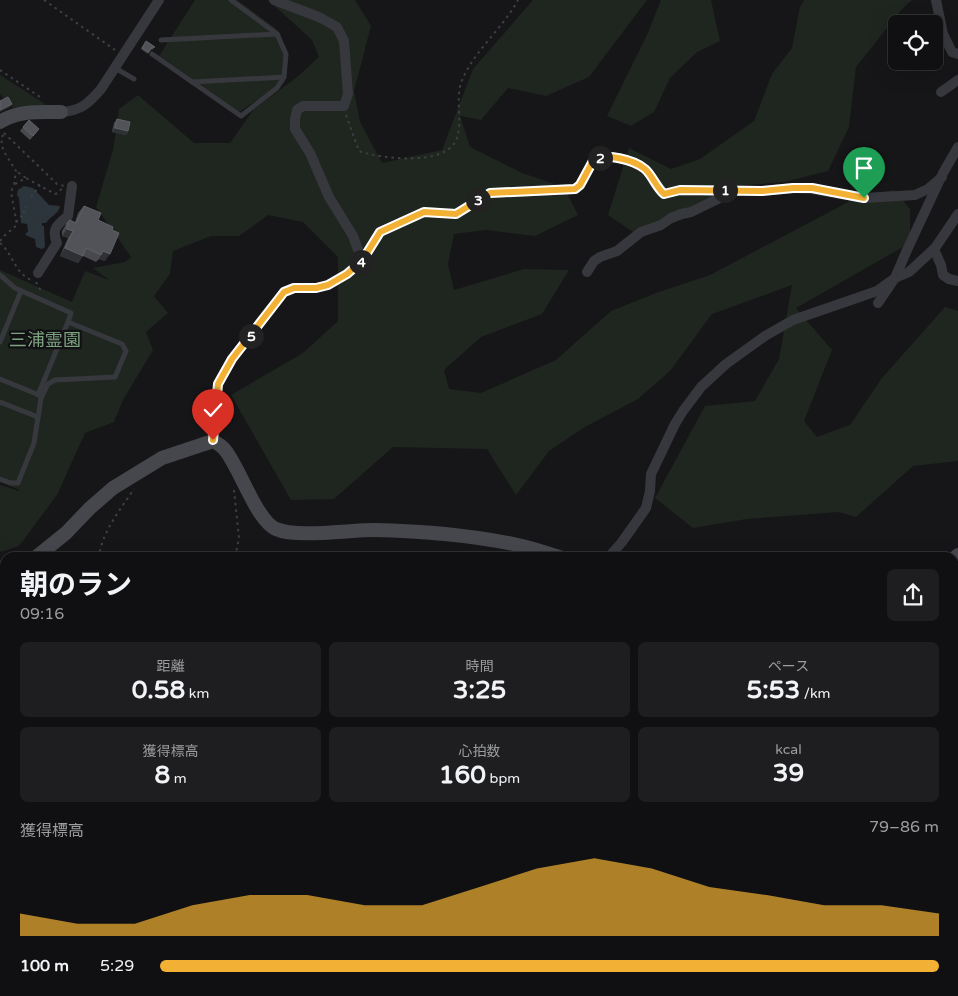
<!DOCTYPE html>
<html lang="ja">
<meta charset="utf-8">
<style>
:root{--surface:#101012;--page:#1e1e20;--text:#f1f3f6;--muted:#9c9d9f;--line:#303032;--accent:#f2b134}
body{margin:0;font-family:"Varela Round","Noto Sans JP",sans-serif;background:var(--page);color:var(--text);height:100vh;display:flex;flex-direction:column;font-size:19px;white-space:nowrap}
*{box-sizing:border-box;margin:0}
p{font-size:16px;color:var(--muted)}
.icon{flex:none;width:28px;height:28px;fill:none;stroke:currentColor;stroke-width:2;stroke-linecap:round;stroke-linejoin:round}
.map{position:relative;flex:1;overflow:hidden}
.drawer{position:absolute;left:0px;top:552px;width:959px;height:444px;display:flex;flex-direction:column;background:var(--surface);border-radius:15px 15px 0 0;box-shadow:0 5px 20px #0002,0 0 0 1px var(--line)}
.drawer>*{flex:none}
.tools{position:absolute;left:888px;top:15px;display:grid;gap:10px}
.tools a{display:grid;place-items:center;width:55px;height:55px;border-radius:8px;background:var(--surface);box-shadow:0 5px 20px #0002,0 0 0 1px var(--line);font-size:25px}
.pin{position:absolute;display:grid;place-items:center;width:42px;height:42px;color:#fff;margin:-51px -21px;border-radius:50% 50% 50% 0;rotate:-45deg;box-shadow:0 0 5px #0007}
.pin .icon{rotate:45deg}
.km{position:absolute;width:25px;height:25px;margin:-12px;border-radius:50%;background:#222;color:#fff;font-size:14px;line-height:25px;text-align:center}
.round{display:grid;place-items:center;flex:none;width:52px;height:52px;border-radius:8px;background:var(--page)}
.summary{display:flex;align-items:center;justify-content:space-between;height:85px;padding:0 20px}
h1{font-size:28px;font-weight:700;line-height:38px}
.stats{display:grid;grid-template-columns:repeat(3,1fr);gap:8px;height:85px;padding:5px 20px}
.stats div{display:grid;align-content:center;border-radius:8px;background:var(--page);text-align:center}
.stats b{font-size:25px;font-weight:700}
.stats small{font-size:14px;font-weight:400}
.stats p{font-size:14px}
.chart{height:140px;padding:10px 20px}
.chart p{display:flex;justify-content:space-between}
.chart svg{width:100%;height:90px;margin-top:5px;fill:var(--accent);opacity:.7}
ul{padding:0 20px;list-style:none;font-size:16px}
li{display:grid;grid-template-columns:80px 60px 1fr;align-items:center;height:38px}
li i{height:12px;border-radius:6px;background:var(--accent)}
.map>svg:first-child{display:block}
.green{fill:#1e261f}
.water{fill:#2c353c}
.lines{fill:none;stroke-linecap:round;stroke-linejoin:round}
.path{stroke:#3d3f44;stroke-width:2;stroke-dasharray:2.5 4;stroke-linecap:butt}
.lane{stroke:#37383d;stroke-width:5}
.street{stroke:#37383d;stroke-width:10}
.secondary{stroke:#45474d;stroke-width:14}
.wall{fill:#47494d}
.shaded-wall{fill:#2f3033}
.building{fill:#525359;stroke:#5f6168}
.route-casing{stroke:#fff;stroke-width:10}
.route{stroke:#f2b134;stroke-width:6}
.labels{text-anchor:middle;stroke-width:4.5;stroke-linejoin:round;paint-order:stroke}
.park-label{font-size:18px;fill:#7fa381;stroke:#111113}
</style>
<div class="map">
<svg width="958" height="996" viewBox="0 0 958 996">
<rect width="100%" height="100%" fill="#161618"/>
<g class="green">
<path d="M195,0H237L274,27L280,33L288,56L285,82L239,112L159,56Z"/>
<path d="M268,0H355L371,26L354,91L360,122L382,163L442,150L473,69L533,0H647L589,77L546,96L508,88L481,120L460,116L470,147L522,173L564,187L578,215L535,236L486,230L454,234L448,264L454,290L524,269L569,270L542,314L481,337L444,370L449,389L481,393L556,360L611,311L656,293L710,275L858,197L894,190L910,209V243L796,308L832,350L804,421L817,437L850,425L882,378L945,307L958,311V461L913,466L856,517L839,512L747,519L693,528L655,498L705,406L755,401L779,359L792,285L712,314L670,371L638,399L585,427L549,451L516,495L487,449L393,447L334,499L291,500L231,395L303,353L338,321V257L303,222L268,215L239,236H211L173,251L170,274L154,296L168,313L146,332L153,350L123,400L114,422L85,433L57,495L19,546L0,552V485L19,491L20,490L0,482V270L72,302L85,271L109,280L93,268L125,262L131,257L96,207L113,150L119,109L138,95L194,143H230L254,109L297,77L319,57L312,40Z"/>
<path d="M661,0H711L720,41L697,52L670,78L654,112L631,126L607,116L647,35Z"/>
<path d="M804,0H912L902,9L856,67L849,127L828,171L784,182L736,186L687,218L639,236L608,215L629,148L671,169L700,159L754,121L772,74L792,48L800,7Z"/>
<path d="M0,75L45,104V106L13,108L0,94Z"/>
<path d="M5,631V693L1,694L0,636Z"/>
<path d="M5,843V991H48V996H0V844Z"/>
<path d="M851,991H948C918,996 882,995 851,991Z"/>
</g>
<path class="water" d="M24,186L33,188L49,205L60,206C58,215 50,216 46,223H42V226H44L45,247L42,249L36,247L35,239L25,235L28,231L27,224L21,223L19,198L17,195L18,190Z"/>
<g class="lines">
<g class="path">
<path d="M44,0L115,50"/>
<path d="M0,70L43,99"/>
<path d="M346,115L359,151C380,159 448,167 457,138C463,118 454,97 463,78C476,49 503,28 518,0"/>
<path d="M4,133L57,184L64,186L58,193L55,194L26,178"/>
<path d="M15,184L26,178L16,171"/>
<path d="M31,197L40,185"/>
<path d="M16,222L25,213L23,211L26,207"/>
<path d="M0,241L4,236L17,225L11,192L14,185L16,171L3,150L1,138L5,133"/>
<path d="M0,243C14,255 13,271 31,280"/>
<path d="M36,282L41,291"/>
<path d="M234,490L239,538L235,558"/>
<path d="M99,558C101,533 120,510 134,489"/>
<path d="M484,558V551"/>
<path d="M5,701L2,702L5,713"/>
<path d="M954,819L958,825"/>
<path d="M954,939L958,937"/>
<path d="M56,991L59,996"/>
<path d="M452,991L461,996"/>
<path d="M666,991L674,996"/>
<path d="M798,991L827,993L832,996"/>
<path d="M184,996L186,991"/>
<path d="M751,996L769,991"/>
</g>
<g class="lane">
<path d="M161,40L277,34"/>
<path d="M152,54L241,116L277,88L284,77L286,54L277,34L231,0"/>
<path d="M115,68L134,79"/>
<path d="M192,82L284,77"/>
<path d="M0,275L15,288L71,313L68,322L122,344L126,351L115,377L55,380L48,384L41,398L34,443L18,483H11L0,479"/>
<path d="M0,342L21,291"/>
<path d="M0,379L39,395"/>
<path d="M38,395L68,322"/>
<path d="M0,402L38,417"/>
</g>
<g class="street">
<path d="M274,0L319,17L337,27L344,41L348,94L344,106H303L297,110L295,119V129L310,153L329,197L353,236L362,261"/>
<path d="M936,0L943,34L952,52L958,54"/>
<path d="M941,92L958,80"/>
<path d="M61,112C81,111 89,103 101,89L159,0"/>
<path d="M934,249L941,265L943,275L949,279L958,281"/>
<path d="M587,272L594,261L600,257L617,251L641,232L661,225L671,218L681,214L691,212L732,192"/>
<path d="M38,273L57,243C51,229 57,225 68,216L72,186"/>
<path d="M878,303L895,278L907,250L943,173L958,147"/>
<path d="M213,441L218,384L232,359L284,292L294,288H316L328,285L347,274L362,261L380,232L424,212L456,214L490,193L575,189L580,185L593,161C605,152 634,160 645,169C652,175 656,187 664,194L680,190L762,191L793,188L812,189L864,198L915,195L928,189L942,177"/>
<path d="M608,558L622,542L646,508L650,491L651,474L675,424L683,411L701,387L726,364L765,336L793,320L877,291L895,278L909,272L935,248L958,214"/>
</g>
<g class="secondary">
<path d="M0,122C18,110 40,112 61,112"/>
<path d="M35,558L66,533L90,508L113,488L162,458L213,441C217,443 222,446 225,450C240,468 256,520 276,529C296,538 349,530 374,530C422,531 471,535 518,545C533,548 547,553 562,558"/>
<path d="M954,559L958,555"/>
<path d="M0,568L5,567"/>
</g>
</g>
<g class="wall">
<path d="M146,41L154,49L150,50L148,54L141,49Z"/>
<path d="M117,119L128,131L126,135L112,132L114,123Z"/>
<path d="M23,127L39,129L30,140L20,131Z"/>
<path d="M84,206L98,220L112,230L105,261L99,259L96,262L83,256L78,263L60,256L68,238L62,236V231L67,223L75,222L78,213Z"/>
</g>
<g class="shaded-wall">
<path d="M12,104L10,107L0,112V110Z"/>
<path d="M115,128L128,131L126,135L112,132Z"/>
<path d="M67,229L73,231L68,238L62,236Z"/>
<path d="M65,248L83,256L78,263L60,256Z"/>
<path d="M103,251L110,254L105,261L99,259Z"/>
</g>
<g class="building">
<path d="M146,41L155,47L151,48L149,52L142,48Z"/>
<path d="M8,97L12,104L0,110V101Z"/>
<path d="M117,119L130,122L128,131L115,128Z"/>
<path d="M29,120L39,129L33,136L23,127Z"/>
<path d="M84,206L101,213L98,220L113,227L112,230L119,233L110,254L103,251L101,255L86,248L83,256L65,248L73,231L67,229V223L70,220L76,223Z"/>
</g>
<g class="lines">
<g class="route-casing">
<path id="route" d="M213,440L218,384L232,359L284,292L294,288H316L328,285L347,274L362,261L380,232L424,212L456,214L490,193L575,189L580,185L593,161C605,152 634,160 645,169C652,175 656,187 664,194L680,190L762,191L793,188H812L864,198"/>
</g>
<use href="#route" class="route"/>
</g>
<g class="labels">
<g class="park-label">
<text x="45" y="346">三浦霊園</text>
</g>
</g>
</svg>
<div class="tools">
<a><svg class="icon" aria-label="locate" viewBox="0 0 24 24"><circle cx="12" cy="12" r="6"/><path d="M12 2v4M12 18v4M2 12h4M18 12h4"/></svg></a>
</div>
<div class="pin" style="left:864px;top:198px;background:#1e9e55"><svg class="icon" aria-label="arrive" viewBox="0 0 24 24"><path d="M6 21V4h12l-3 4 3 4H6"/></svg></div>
<div class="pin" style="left:213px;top:440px;background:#d93025"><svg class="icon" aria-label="check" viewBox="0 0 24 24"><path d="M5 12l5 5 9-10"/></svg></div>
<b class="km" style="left:725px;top:190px">1</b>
<b class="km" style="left:600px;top:158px">2</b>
<b class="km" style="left:478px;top:200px">3</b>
<b class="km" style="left:361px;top:262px">4</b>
<b class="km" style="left:251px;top:336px">5</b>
<section class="drawer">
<div class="summary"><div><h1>朝のラン</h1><p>09:16</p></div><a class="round"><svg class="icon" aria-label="share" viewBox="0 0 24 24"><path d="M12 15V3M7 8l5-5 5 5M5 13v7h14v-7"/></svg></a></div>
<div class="stats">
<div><p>距離</p><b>0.58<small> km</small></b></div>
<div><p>時間</p><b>3:25</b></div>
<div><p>ペース</p><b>5:53<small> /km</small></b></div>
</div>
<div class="stats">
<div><p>獲得標高</p><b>8<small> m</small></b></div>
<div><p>心拍数</p><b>160<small> bpm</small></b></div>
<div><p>kcal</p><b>39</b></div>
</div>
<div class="chart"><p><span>獲得標高</span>79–86 m</p>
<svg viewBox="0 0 160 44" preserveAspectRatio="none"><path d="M0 44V33L10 38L20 38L30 29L40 24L50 24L60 29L70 29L80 20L90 11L100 6L110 11L120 20L130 24L140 29L150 29L160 33V44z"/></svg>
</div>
<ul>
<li><b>100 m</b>5:29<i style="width:100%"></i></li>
</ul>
</section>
</div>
